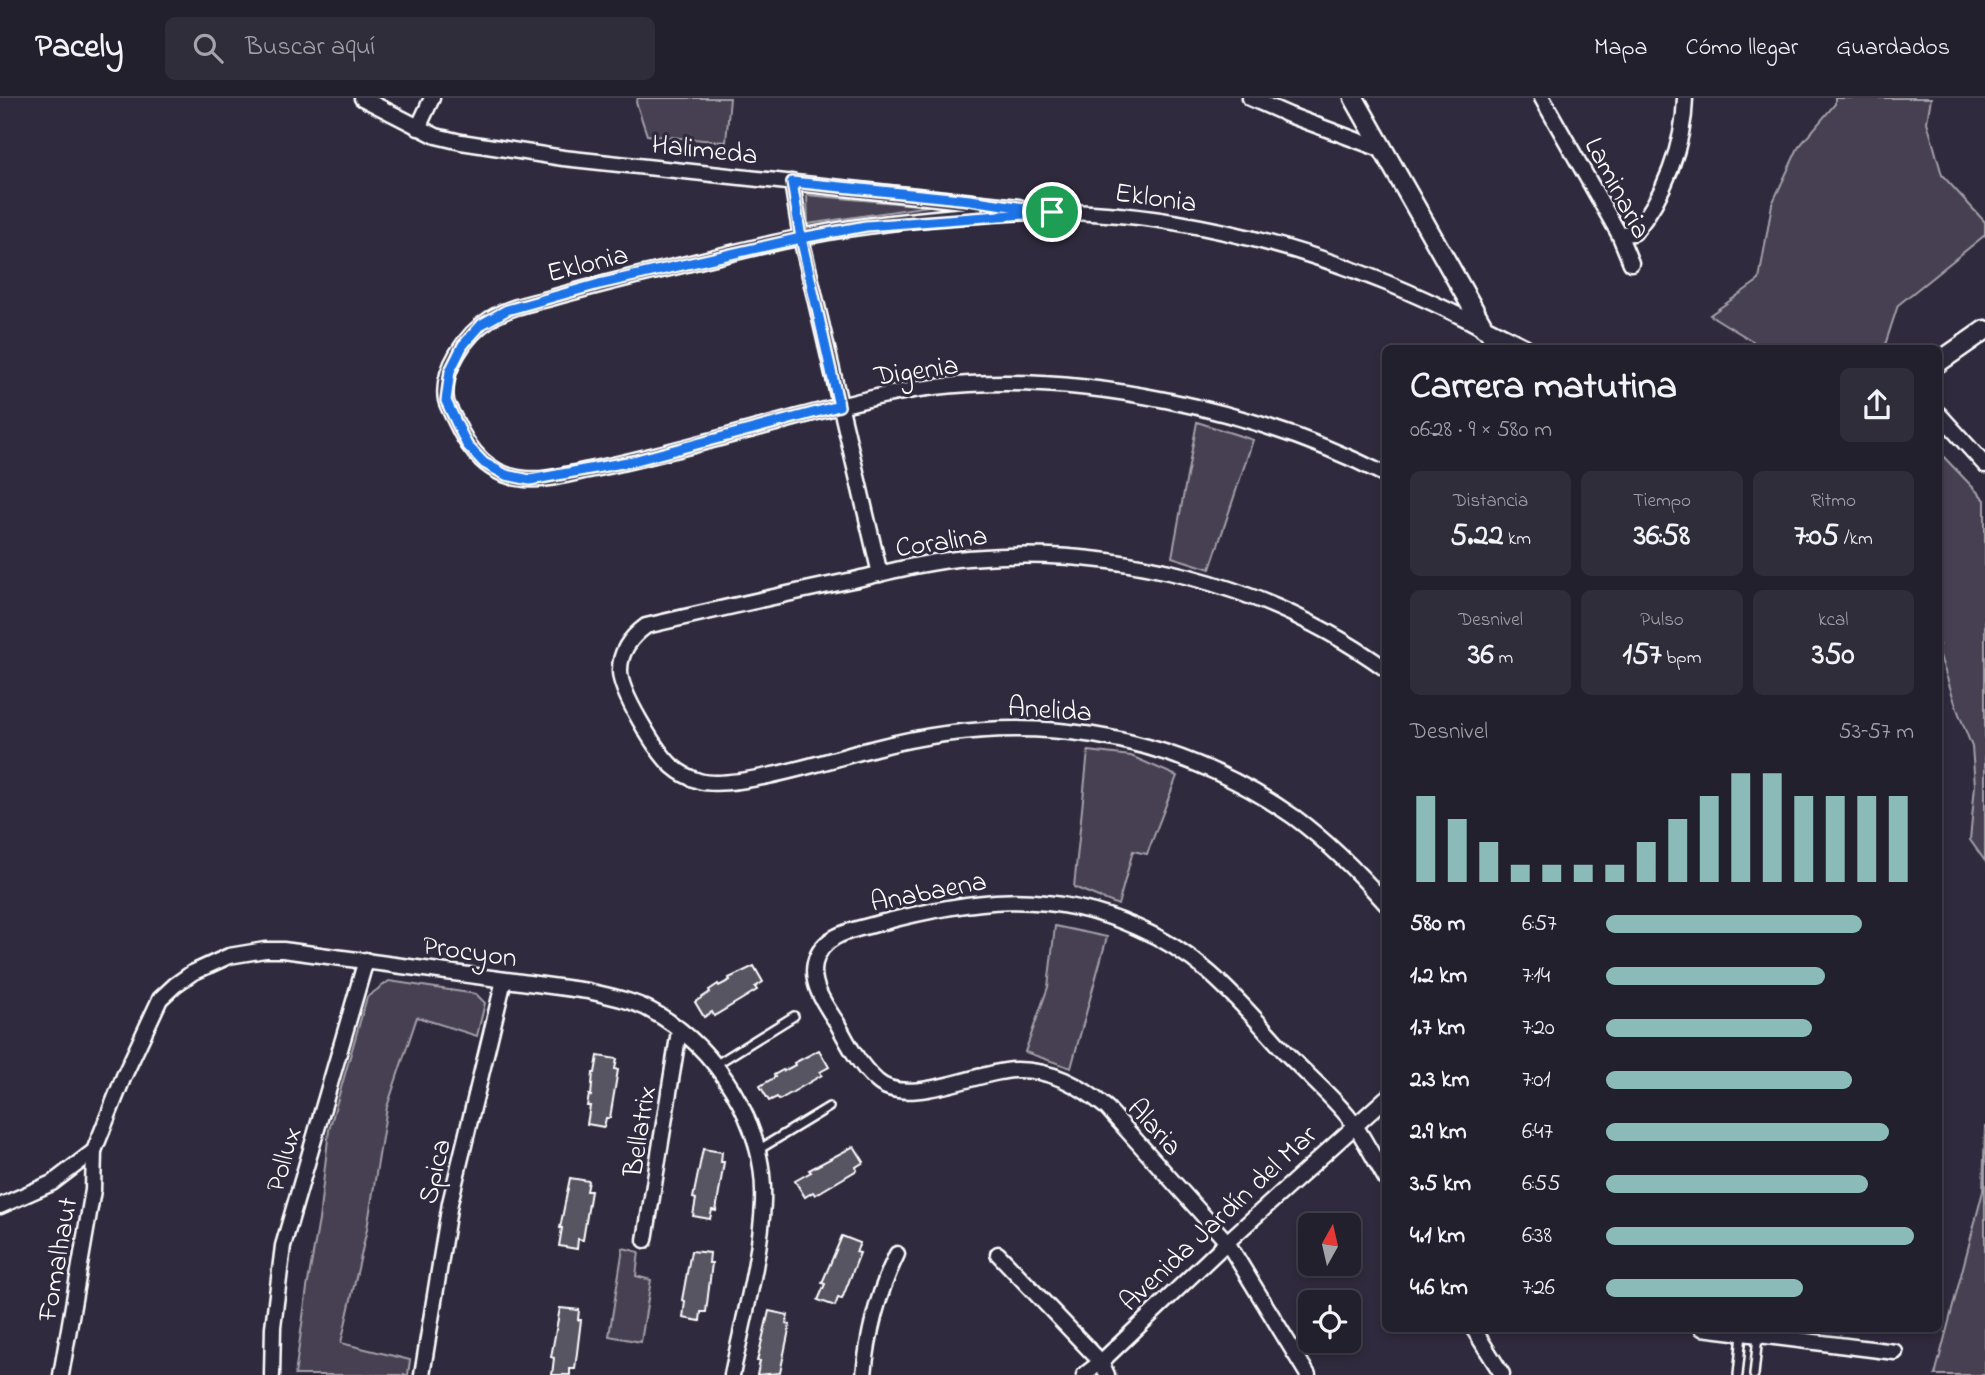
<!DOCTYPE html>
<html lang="es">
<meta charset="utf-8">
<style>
:root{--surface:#23202e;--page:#2f2d3a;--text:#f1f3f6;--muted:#a3a3aa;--line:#403e4a;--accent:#8bbbb9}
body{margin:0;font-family:"Indie Flower",sans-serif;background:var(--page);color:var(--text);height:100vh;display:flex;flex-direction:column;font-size:26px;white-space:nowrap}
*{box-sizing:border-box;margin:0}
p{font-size:23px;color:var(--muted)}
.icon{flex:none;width:38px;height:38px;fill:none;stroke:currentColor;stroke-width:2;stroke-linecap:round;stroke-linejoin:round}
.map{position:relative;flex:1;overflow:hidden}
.details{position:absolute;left:1382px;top:247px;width:560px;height:987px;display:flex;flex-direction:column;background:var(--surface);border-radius:10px;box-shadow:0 4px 10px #0003,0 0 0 2px var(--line)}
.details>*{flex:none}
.needle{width:46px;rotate:8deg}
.tools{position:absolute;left:1298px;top:1115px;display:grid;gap:14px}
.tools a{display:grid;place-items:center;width:63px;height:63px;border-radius:10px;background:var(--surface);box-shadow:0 4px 10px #0003,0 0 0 2px var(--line);font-size:35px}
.pin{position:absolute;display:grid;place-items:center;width:60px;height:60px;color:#fff;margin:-30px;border:4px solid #fff;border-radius:50%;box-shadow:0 2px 7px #0007}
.round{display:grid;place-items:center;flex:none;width:74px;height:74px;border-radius:10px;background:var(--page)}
.head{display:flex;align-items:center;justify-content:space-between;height:119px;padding:0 28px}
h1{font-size:38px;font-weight:700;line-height:52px}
.stats{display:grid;grid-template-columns:repeat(3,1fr);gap:10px;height:119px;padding:7px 28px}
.stats div{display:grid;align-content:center;border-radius:10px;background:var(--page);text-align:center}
.stats b{font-size:30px;font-weight:700}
.stats small{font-size:19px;font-weight:400}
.stats p{font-size:19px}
.chart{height:196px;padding:14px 28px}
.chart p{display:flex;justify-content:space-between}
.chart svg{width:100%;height:126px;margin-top:7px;stroke:var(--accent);stroke-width:6}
ul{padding:0 28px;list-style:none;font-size:23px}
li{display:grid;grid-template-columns:112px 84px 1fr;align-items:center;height:52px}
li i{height:18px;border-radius:9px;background:var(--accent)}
header{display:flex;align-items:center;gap:42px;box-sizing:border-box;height:98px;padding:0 35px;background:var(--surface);border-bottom:2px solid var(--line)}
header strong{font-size:33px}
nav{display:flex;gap:38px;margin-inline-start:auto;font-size:24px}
.search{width:490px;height:63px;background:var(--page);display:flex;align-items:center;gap:18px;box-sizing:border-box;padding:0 24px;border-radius:10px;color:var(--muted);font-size:26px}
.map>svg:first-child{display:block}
.green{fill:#464152;stroke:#a2a0a8;stroke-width:2}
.building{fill:#595564;stroke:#fff;stroke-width:2}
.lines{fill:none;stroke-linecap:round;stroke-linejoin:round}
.service-casing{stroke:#fff;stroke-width:12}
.minor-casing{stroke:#fff;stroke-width:19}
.tertiary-casing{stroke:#fff;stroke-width:23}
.service{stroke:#2f2a3d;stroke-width:7}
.minor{stroke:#2f2a3d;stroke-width:14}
.tertiary{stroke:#2f2a3d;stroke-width:18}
.route-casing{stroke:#fff;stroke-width:14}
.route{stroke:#1a73e8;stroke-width:9}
.labels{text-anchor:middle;stroke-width:6;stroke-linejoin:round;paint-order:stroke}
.street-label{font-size:28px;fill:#fff;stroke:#2f2a3d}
</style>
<header>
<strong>Pacely</strong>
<div class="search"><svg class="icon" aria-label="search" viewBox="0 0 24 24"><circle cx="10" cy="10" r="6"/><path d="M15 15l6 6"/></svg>Buscar aquí</div>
<nav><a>Mapa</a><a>Cómo llegar</a><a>Guardados</a></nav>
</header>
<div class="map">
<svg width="1985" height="1277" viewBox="0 0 1985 1277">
<rect width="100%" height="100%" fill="#2f2a3d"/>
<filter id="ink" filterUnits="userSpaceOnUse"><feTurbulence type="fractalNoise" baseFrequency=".0143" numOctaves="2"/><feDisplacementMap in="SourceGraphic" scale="14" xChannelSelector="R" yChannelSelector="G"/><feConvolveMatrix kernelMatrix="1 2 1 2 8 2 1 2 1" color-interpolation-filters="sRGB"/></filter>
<g filter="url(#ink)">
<g class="green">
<path d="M638,0H730L726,44L647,37L636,4Z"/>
<path d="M1835,0H1931L1927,24L1942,77L1985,124V137L1898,207L1884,250H1764L1710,217L1759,182L1772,106L1798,50L1835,6Z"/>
<path d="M807,97L929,108L808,126Z"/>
<path d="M1197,324L1253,342L1210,471L1172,459Z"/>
<path d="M1939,354L1985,402V763L1970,742L1975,687L1972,649L1957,611L1939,555Z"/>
<path d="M1088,653L1131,658L1177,678L1147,756L1133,753L1118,807L1074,789Z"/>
<path d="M1055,828L1107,839L1071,970L1025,954L1048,889Z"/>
<path d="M389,883L476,896L485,905L477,938L417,919L387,1009L367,1131L341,1245L410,1262L408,1277H295L307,1190L319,1122L329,1032L367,899Z"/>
<path d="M1985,1028V1277H1935L1983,1093Z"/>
<path d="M623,1150L639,1154L636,1178L651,1182L641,1244L609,1238Z"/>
</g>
<g class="building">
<path d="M754,868L763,884L755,889L757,892L714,918L712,914L704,919L695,904L710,894L709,892L718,886L719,888L730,882L729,880Z"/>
<path d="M819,952L829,969L820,974L822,977L779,1002L777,999L769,1003L760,988L775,979L774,977L783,972L784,973L795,967L794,965Z"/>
<path d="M598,958L617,961L615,971L618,972L610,1020H606L604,1029L587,1026L590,1008H587L589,997L591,998L593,975H595Z"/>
<path d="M854,1048L864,1064L856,1069L857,1072L815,1097L813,1094L805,1099L795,1083L811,1074L809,1072Z"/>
<path d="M703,1051L722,1054L721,1064H724L716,1113L712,1112L710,1121L693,1118L696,1101L693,1100Z"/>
<path d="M570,1080L589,1083L587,1093H591L583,1142L578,1141L577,1151L559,1148L562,1130H560Z"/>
<path d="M842,1138L860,1145L856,1154L860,1155L842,1201L838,1200L835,1208L818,1202L825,1186L822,1185Z"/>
<path d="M691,1153L710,1155L709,1165H712L706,1214H701L700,1223L683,1220L685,1203L682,1202Z"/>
<path d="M560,1210L579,1212L578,1222H581L575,1271H570V1277H552L554,1260L551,1259Z"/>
<path d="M769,1213L788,1217L786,1226L790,1227L780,1275L757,1277L760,1263H757Z"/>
</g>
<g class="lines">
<g class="service-casing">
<g id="service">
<path d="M715,967L794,918"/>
<path d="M758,1052L829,1009"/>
<path d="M1738,1277L1742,1236"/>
<path d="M1754,1277L1758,1238"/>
</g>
</g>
<g class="minor-casing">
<g id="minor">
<path d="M362,0L436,38L461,44L563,60L1019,109"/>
<path d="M1250,0L1289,17L1383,52"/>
<path d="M1542,0L1619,136L1631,165"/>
<path d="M418,30L432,0"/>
<path d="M792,84L801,140L880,476"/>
<path d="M1619,136L1634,135C1664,99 1684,47 1685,0"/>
<path d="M1939,316L1985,367"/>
<path d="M1386,377C1258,312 1079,272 935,289C875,296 815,315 757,330C701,345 645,361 589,372C568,376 546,383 525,381C489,378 469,353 455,322C454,320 446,305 446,302C441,272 466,236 490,221C509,209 531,205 551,200C579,192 607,185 635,178C712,161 789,138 867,128C927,120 990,114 1051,114C1162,113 1284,143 1387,185C1414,196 1440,208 1466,221C1468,222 1483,230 1485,231C1490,236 1491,244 1495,250"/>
<path d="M1386,571C1267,485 1114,447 968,460C929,463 892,473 853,482C784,496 715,512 646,528C631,539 620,553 620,572C619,593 656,653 672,668C680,675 689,680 699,683C735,693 836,660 875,650C1022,611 1168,631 1294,719C1328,744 1358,774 1386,806"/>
<path d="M0,1108L52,1085L94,1053L124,978L160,901L175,887L192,875L229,858L265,852H283L588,893C609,898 631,902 650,912C717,948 766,1027 763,1104C761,1158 743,1223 732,1277"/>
<path d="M645,1142L679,933"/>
<path d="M998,1156L1101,1264L1107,1277"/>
<path d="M1473,1230L1502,1276"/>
<path d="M1702,1230L1895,1254"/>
<path d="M61,1277L93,1092L94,1053"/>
<path d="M272,1277L273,1229L283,1148L366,862"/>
<path d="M422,1277L450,1105L504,882"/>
<path d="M864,1277C868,1233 878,1195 897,1156"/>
<path d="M1084,1277L1101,1264L1227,1144L1386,1000"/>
<path d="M1308,1277L1227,1144L1107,1010C1080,987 1051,971 1014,972C979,973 906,1010 877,983C859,967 848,946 837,925C826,908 810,887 815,865C822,835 855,832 880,825C971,801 1047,790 1136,829C1204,858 1237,901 1285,954C1306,976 1340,1005 1356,1029C1367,1046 1376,1064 1386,1081"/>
</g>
</g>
<g class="tertiary-casing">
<g id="tertiary">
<path d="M1354,0L1484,230L1524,250"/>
<path d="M1939,264L1985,232"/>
</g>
</g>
<use href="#service" class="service"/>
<use href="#minor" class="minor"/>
<use href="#tertiary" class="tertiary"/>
</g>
</g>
<g class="lines" filter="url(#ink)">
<g class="route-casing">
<path id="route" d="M1052,114L866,128L801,140L599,186L507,212L482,226L463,247L450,273L446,303L467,347L484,365L506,377L530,382L633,363L839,308L801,140L792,84L970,102L1052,114"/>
</g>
<use href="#route" class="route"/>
</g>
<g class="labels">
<g class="street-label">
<text transform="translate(705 50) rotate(6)" y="10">Halimeda</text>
<text transform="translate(1619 89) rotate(62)" y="10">Laminaria</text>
<text transform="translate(1156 98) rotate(8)" y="10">Eklonia</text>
<text transform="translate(587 164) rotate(-14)" y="10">Eklonia</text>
<text transform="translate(916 271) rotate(-8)" y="10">Digenia</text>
<text transform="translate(941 442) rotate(-8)" y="10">Coralina</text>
<text transform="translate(1050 610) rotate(4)" y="10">Anelida</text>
<text transform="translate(928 792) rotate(-11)" y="10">Anabaena</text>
<text transform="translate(470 852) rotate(8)" y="10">Procyon</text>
<text transform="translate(1156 1028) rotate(48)" y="10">Alaria</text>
<text transform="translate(638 1033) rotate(-81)" y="10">Bellatrix</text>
<text transform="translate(282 1061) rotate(-74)" y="10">Pollux</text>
<text transform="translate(433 1073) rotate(-77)" y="10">Spica</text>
<text transform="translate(1217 1119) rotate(-43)" y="10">Avenida Jardín del Mar</text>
<text transform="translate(56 1161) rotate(-80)" y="10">Fomalhaut</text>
</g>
</g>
</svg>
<div class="tools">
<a><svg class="needle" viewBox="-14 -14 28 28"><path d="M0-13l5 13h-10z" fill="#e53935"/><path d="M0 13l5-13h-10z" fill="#a3a3aa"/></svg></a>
<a><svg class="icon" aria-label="locate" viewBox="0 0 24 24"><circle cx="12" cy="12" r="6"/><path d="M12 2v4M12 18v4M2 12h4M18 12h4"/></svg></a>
</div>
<div class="pin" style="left:1052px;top:114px;background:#1e9e55"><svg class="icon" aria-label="arrive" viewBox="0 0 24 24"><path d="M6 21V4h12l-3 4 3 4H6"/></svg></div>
<section class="details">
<div class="head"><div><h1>Carrera matutina</h1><p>06:28 · 9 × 580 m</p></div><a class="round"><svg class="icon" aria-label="share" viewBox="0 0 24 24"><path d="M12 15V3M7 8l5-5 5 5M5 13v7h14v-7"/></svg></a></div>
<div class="stats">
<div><p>Distancia</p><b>5.22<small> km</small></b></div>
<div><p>Tiempo</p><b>36:58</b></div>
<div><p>Ritmo</p><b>7:05<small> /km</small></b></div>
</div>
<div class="stats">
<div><p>Desnivel</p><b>36<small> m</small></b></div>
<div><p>Pulso</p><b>157<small> bpm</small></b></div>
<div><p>kcal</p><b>350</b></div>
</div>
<div class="chart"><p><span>Desnivel</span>53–57 m</p>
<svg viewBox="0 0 160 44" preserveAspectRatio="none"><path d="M5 44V14M15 44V22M25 44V30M35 44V38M45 44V38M55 44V38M65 44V38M75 44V30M85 44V22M95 44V14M105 44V6M115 44V6M125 44V14M135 44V14M145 44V14M155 44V14"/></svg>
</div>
<ul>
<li><b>580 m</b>6:57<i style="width:83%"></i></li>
<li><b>1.2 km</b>7:14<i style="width:71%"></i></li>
<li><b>1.7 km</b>7:20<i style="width:67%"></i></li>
<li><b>2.3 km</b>7:01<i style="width:80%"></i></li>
<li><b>2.9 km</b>6:47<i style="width:92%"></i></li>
<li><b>3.5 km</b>6:55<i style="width:85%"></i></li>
<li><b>4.1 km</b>6:38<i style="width:100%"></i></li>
<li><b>4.6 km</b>7:26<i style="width:64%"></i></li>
</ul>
</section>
</div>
